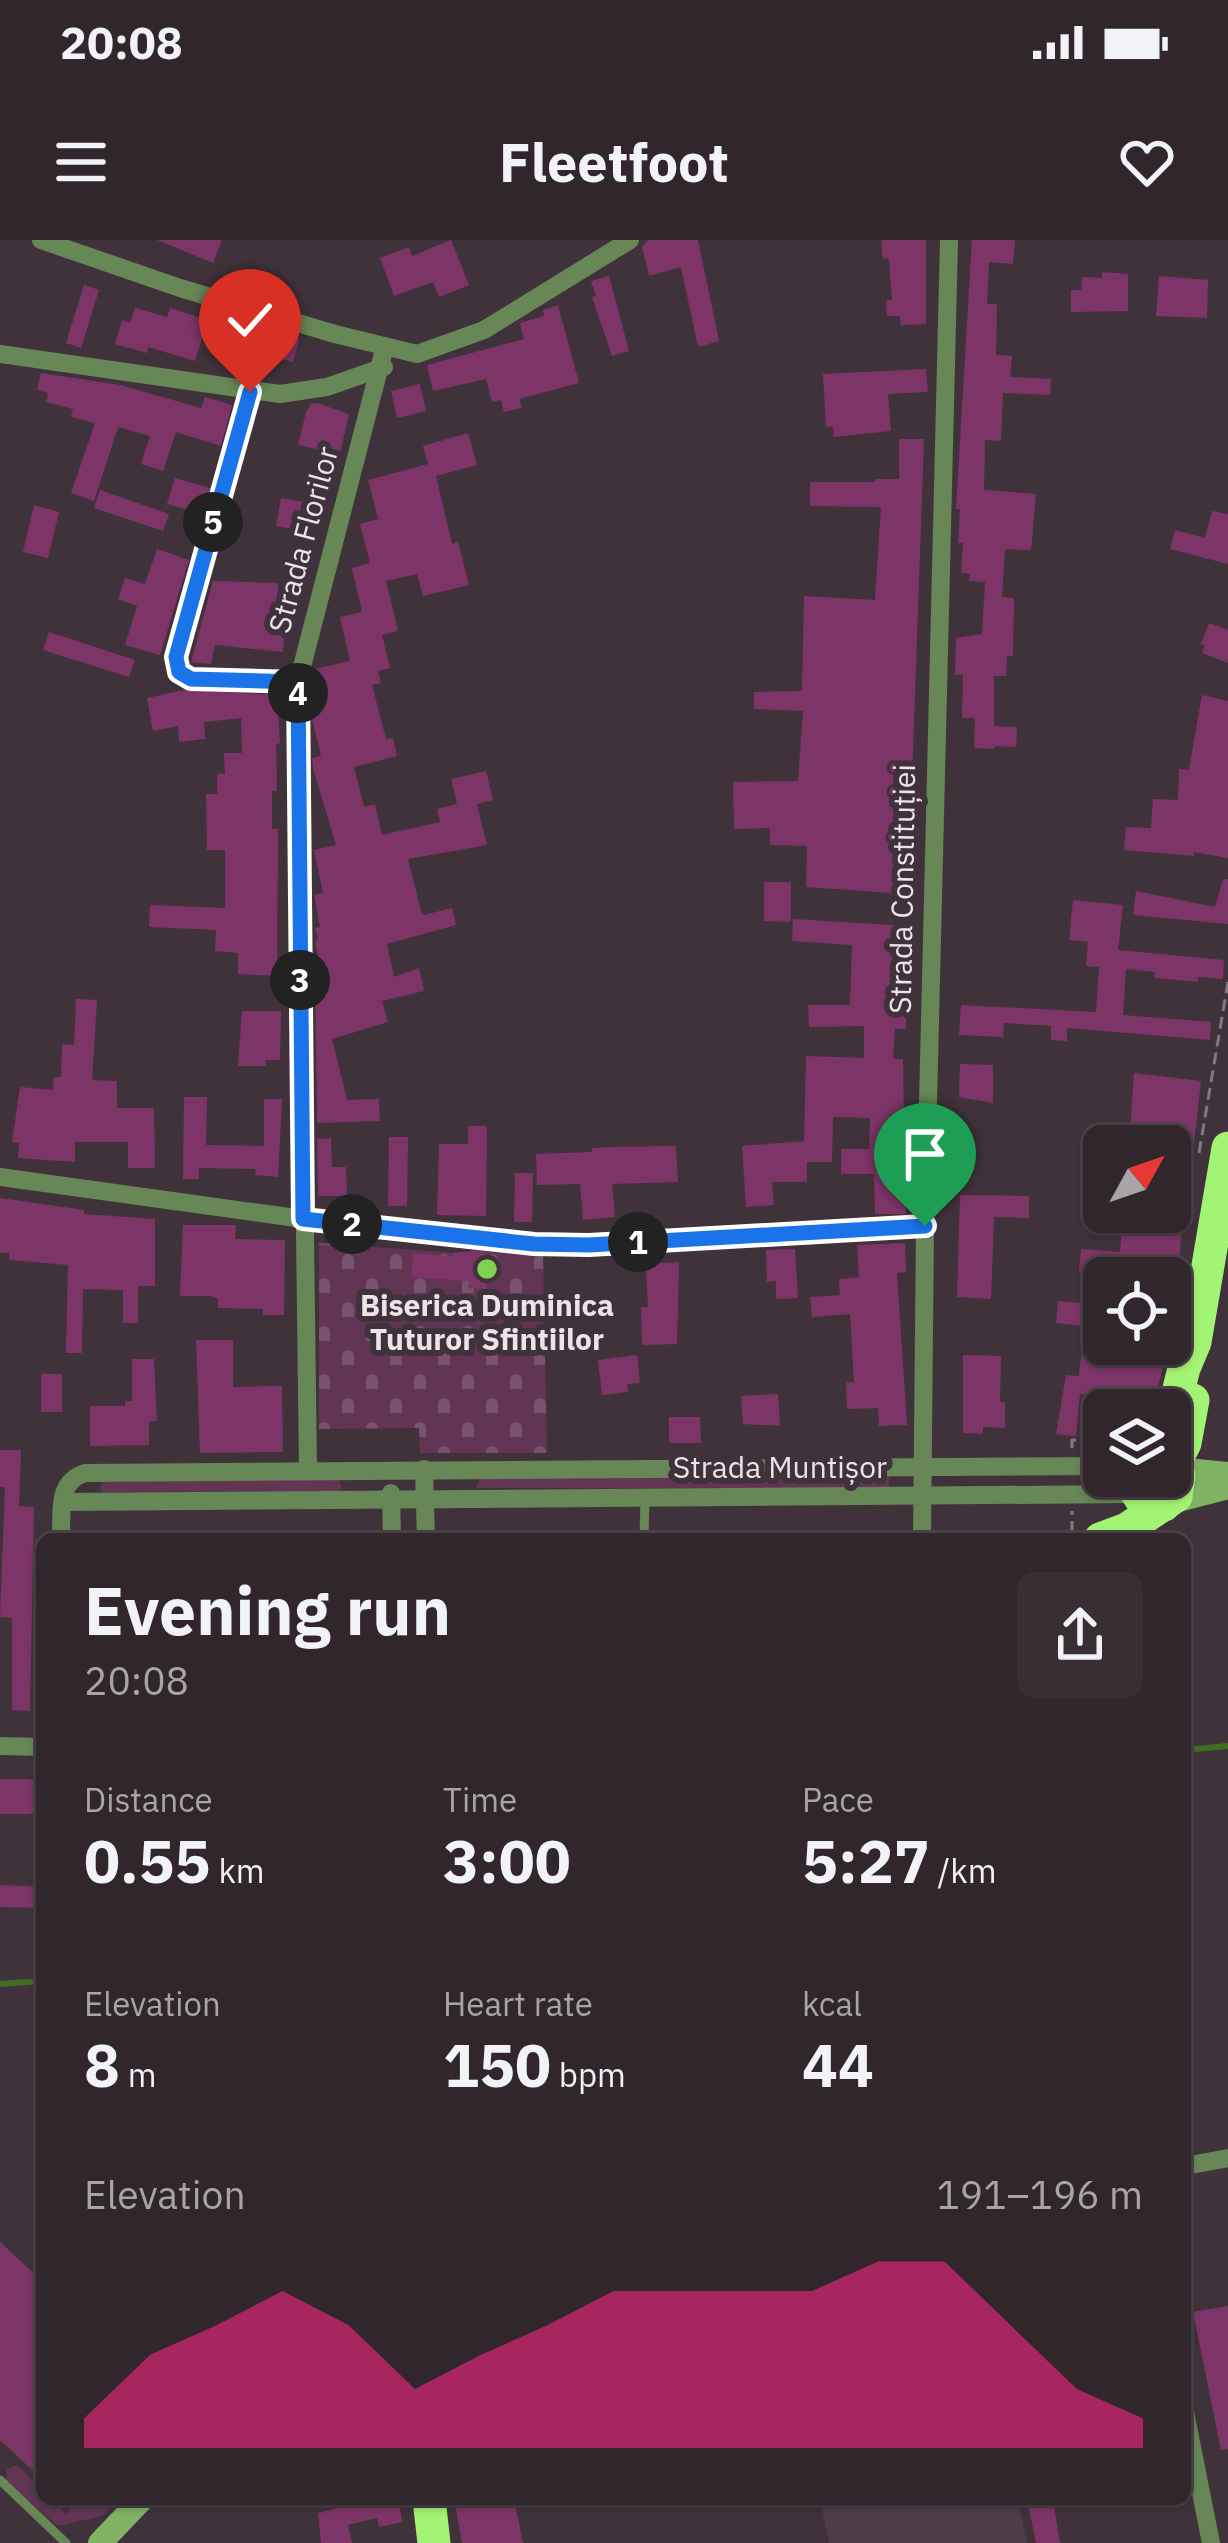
<!DOCTYPE html>
<meta charset="utf-8">
<style>
:root{--surface:#30262c;--page:#382e34;--text:#f1f3f6;--muted:#a8a5a9;--line:#4b4348;--accent:#db2777}
body{margin:0;font-family:"IBM Plex Sans",sans-serif;background:var(--page);color:var(--text);height:100vh;display:flex;flex-direction:column;font-size:45px;white-space:nowrap}
*{box-sizing:border-box;margin:0}
p{font-size:39px;color:var(--muted)}
.icon{flex:none;width:66px;height:66px;fill:none;stroke:currentColor;stroke-width:2;stroke-linecap:round;stroke-linejoin:round}
.map{position:relative;flex:1;overflow:hidden}
.drawer{position:absolute;left:36px;top:1293px;width:1155px;height:972px;display:flex;flex-direction:column;background:var(--surface);border-radius:18px;box-shadow:0 3px 9px #0004,0 0 0 3px var(--line)}
.drawer>*{flex:none}
.needle{width:78px;rotate:50deg}
.fabs{position:absolute;left:1083px;top:885px;display:grid;gap:24px}
.fabs a{display:grid;place-items:center;width:108px;height:108px;border-radius:18px;background:var(--surface);box-shadow:0 3px 9px #0004,0 0 0 3px var(--line);font-size:60px}
.pin{position:absolute;display:grid;place-items:center;width:102px;height:102px;color:#fff;margin:-123px -51px;border-radius:50% 50% 50% 0;rotate:-45deg;box-shadow:0 0 12px #0007}
.pin .icon{rotate:45deg}
.km{position:absolute;width:60px;height:60px;margin:-30px;border-radius:50%;background:#222;color:#fff;font-size:33px;line-height:60px;text-align:center}
.round{display:grid;place-items:center;flex:none;width:126px;height:126px;border-radius:18px;background:var(--page)}
.summary{display:flex;align-items:center;justify-content:space-between;height:204px;padding:0 48px}
h1{font-size:66px;font-weight:700;line-height:90px}
.figures{display:grid;grid-template-columns:repeat(3,1fr);gap:18px;height:204px;padding:12px 48px}
.figures div{display:grid;align-content:center}
.figures b{font-size:60px;font-weight:700}
.figures small{font-size:33px;font-weight:400}
.figures p{font-size:33px}
.chart{height:336px;padding:24px 48px}
.chart p{display:flex;justify-content:space-between}
.chart svg{width:100%;height:216px;margin-top:12px;fill:var(--accent);opacity:.7}
.status{display:flex;justify-content:space-between;align-items:center;height:84px;padding:0 60px;background:var(--surface);direction:ltr}
.status svg{height:33px;fill:currentColor}
header{display:flex;justify-content:space-between;align-items:center;height:156px;padding:0 48px;background:var(--surface);font-size:54px;font-weight:700}
.map>svg:first-child{display:block}
.built{fill:#503c49}
.green{fill:#623554}
.cemetery{fill:url(#cemetery-stones)}
.lines{fill:none;stroke-linecap:round;stroke-linejoin:round}
.stream{stroke:#406e21;stroke-width:6}
.building{fill:#7d3568}
.path{stroke:#847880;stroke-width:3;stroke-dasharray:12 6;stroke-linecap:butt}
.lane{stroke:#678756;stroke-width:9}
.street{stroke:#678756;stroke-width:18}
.secondary{stroke:#80b363;stroke-width:24}
.highway{stroke:#a3f374;stroke-width:33}
.route-casing{stroke:#fff;stroke-width:24}
.route{stroke:#1a73e8;stroke-width:15}
.poi-dot{fill:#81d050;stroke:#40323b;stroke-width:4.5}
.labels{text-anchor:middle;stroke-width:12;stroke-linejoin:round;paint-order:stroke}
.street-label{font-size:30px;fill:#ede4ea;stroke:#40323b}
.poi-label{font-size:30px;font-weight:bold;fill:#ede4ea;stroke:#40323b}
</style>
<div class="status"><b>20:08</b><svg viewBox="0 0 49 12"><path d="M0 12V9h3v3zM5 12V6h3v6zM10 12V3h3v9zM15 12V0h3v12zM26 1h20v11H26zM47 4h2v5h-2z"/></svg></div>
<header><svg class="icon" aria-label="menu" viewBox="0 0 24 24"><path d="M4 6h16M4 12h16M4 18h16"/></svg>Fleetfoot<svg class="icon" aria-label="heart" viewBox="0 0 24 24"><path d="M12 20l-8-8c-3-5 5-10 8-4 3-6 11-1 8 4z"/></svg></header>
<div class="map">
<svg width="1228" height="2303" viewBox="0 0 1228 2303">
<defs>
<pattern id="cemetery-stones" width="16" height="16" patternUnits="userSpaceOnUse" patternTransform="scale(3)"><rect width="16" height="16" fill="#623554"/><path d="M2 7V4a2 2 0 0 1 4 0v3zM10 15v-3a2 2 0 0 1 4 0v3z" fill="#79526d"/></pattern>
</defs>
<rect width="100%" height="100%" fill="#40323b"/>
<path class="built" d="M820,2259H1018L1027,2303H829Z"/>
<g class="green">
<path d="M889,1237V1249L476,1248L479,1239Z"/>
<path d="M339,1239L342,1249L339,1251L102,1252L100,1248L103,1241Z"/>
<path d="M13,2226H18L42,2250V2259H51L67,2275L73,2259H119L101,2276L58,2286L6,2240L7,2229Z"/>
</g>
<path class="cemetery" d="M319,1003L471,1014L472,1006L543,1011L547,1213H420L419,1188L319,1189Z"/>
<g class="lines">
<g class="stream">
<path d="M1185,1510L1228,1506"/>
<path d="M0,1744L42,1741"/>
</g>
</g>
<g class="building">
<path d="M157,0H222L213,23Z"/>
<path d="M451,0L469,45L439,57L433,42L394,56L380,18L409,7L412,16Z"/>
<path d="M648,0H698L719,101L698,107L681,27L649,36L642,7Z"/>
<path d="M881,0H926V84L901,85L900,76H887L886,61L892,60L889,18L883,19Z"/>
<path d="M972,0H1015L1013,24L989,22L987,64H997L996,115L1012,116L1010,137L1051,139L1050,155L1003,153L1001,201L985,200L984,250L1036,254L1031,310L1005,309L1002,357L1014,358L1013,416H1007L1006,436H994V486L1017,487L1016,507L995,506L994,509L974,508L975,478H962L963,435H955L956,398L982,394L985,342L969,341L970,334L961,333L963,303H958L960,269H956Z"/>
<path d="M1102,32L1128,34V71L1071,72V50H1081L1082,37L1102,38Z"/>
<path d="M609,36L629,111L612,116L592,57L596,56L591,41Z"/>
<path d="M1159,36L1208,40L1207,78L1156,76Z"/>
<path d="M84,45L99,50L81,108L66,103Z"/>
<path d="M558,65L579,143L519,159L522,168L504,172L501,160L492,162L486,139L433,151L427,125L524,99L520,83L544,76L543,70Z"/>
<path d="M135,68L167,77L170,68L208,80L195,121L148,107L147,113L115,104L122,80L130,83Z"/>
<path d="M226,76L300,98L293,122L265,114L268,101L222,89Z"/>
<path d="M926,129L928,152L888,154L891,191L834,197L833,186L826,187L823,134Z"/>
<path d="M41,133L120,145L201,168L205,157L232,165L221,206L176,192L163,231L141,224L150,196L118,187L94,261L71,253L95,183L71,177L73,169L46,162L48,153L37,150Z"/>
<path d="M420,144L426,171L397,178L391,151Z"/>
<path d="M317,163L349,174L340,214L298,205L306,172L311,164Z"/>
<path d="M468,193L477,225L436,236L452,304L458,302L469,345L423,356L417,334L386,341L398,391L382,395L390,428L378,431L381,443L372,445L386,499L393,498L397,516L354,527L364,567L375,564L382,595L440,582L437,569L457,564L451,539L486,531L493,560L477,564L487,605L408,619L421,671L424,675L452,668L456,685L387,704L394,737L419,728L424,751L382,761L388,782L332,799L347,860L379,859L380,881L317,883L315,728L321,726L315,703L318,698L315,688L320,687L314,655L323,653L314,610L336,605L313,528L312,518L321,516L312,479V473L320,471L312,440L315,429L350,421L340,377L362,372L352,328L370,323L360,284L378,279L368,240L428,224L423,206Z"/>
<path d="M899,199H924L908,654L806,647L807,606L770,605V588L734,589L733,542L798,541L803,471L754,469V452L802,451L804,356L875,360L881,267L810,266V242H875V239H899Z"/>
<path d="M175,238L210,248L203,274L167,264Z"/>
<path d="M100,250L169,274L163,291L94,268Z"/>
<path d="M281,258L316,264L311,292L276,286Z"/>
<path d="M34,265L59,272L48,318L23,312Z"/>
<path d="M1212,271L1228,274V324L1170,309L1175,290L1205,298Z"/>
<path d="M157,309L189,320L160,415L125,405L137,366L118,359L125,338L145,344Z"/>
<path d="M213,341L278,343L276,380L286,381L283,412L215,405L211,424L191,422Z"/>
<path d="M1209,383L1228,390V423L1202,413L1205,405L1201,404Z"/>
<path d="M49,392L135,420L129,437L43,410Z"/>
<path d="M184,450L277,455L280,503L276,504L277,551H272V589H278L277,736L238,734V713L215,711L216,690L149,687L150,665L225,668V610H207L206,554H217V534H225L224,513H242L241,478L204,482L205,499L179,502L178,486L153,491L147,458Z"/>
<path d="M1202,455L1228,461V618L1194,612V616L1124,610L1126,587L1151,588L1153,559L1178,560L1179,529L1189,530Z"/>
<path d="M1223,639H1228V684L1133,675L1136,651L1215,667Z"/>
<path d="M764,642H791V682L764,681Z"/>
<path d="M1073,660L1123,665L1118,710L1224,720L1223,739L1198,737V742L1155,738V732L1126,729L1123,775L1211,782L1210,800L1067,788V801L1051,800V786L1004,783L1003,797L959,795L961,765L1096,772L1099,727L1086,726L1088,702L1069,700Z"/>
<path d="M793,679L908,686L905,716L907,724H912L911,752L906,751V789H895L893,819H903L904,879L889,878V909H900L906,974H875L874,934H841V909H869L870,878L833,877L832,922H807V942H772L774,965L746,967L742,906L804,901L806,816L864,818V786L809,787L808,765H850L852,705L792,701Z"/>
<path d="M76,759L97,760L92,840L117,841V868H154L155,928H128V902H75V922L18,918L19,903L12,902L20,847L53,850L54,837H61L62,804L74,805Z"/>
<path d="M242,771H281L280,820H266V826H238Z"/>
<path d="M960,824L993,825V863L959,857Z"/>
<path d="M1134,833L1201,841L1191,931L1170,930V906H1129Z"/>
<path d="M184,857H207L206,905L264,906V859H282L278,937L255,935L256,929L199,928V939H183Z"/>
<path d="M468,886H487L486,976L437,975L439,904H468Z"/>
<path d="M389,897H408L407,966H388Z"/>
<path d="M331,898L332,927H346L347,956H318L317,899Z"/>
<path d="M676,906L678,942L612,944L615,977L583,980L580,944L537,945L536,914L592,912V908L609,907Z"/>
<path d="M515,933H533L532,982H514Z"/>
<path d="M960,955L1029,956V978L994,977L991,1059L957,1057Z"/>
<path d="M0,958L84,970V974L155,979V1046H138V1083H123V1050L83,1049L82,1113H66L68,1025L9,1020V1013H0Z"/>
<path d="M1123,972H1162V985L1182,986L1178,1033L1105,1029L1104,1033L1079,1032L1081,1009L1120,1012Z"/>
<path d="M183,985H236L235,999L285,1000L284,1075H263V1069L218,1068V1059L211,1056H180Z"/>
<path d="M905,1003L906,1032L897,1033L907,1185L879,1186L878,1168L847,1169L846,1143L854,1142L850,1074L812,1077L810,1057L840,1055L839,1039L859,1037L857,1005Z"/>
<path d="M795,1009L798,1058L776,1059V1041L767,1042L766,1010Z"/>
<path d="M472,1011L486,1012V1049L468,1048L469,1041L411,1037L413,1013L453,1017V1013Z"/>
<path d="M679,1022L677,1104L642,1105L641,1067H648L646,1024Z"/>
<path d="M1058,1061L1104,1065V1112L1142,1116L1143,1105L1168,1108L1152,1170H1111L1113,1157L1080,1154L1076,1196L1056,1194L1066,1135L1079,1136L1084,1086L1056,1083Z"/>
<path d="M196,1100H233V1147L282,1146L283,1212L200,1213Z"/>
<path d="M637,1115L640,1143L627,1144L628,1152L602,1155L598,1120Z"/>
<path d="M963,1115L1001,1116L1000,1162H1005V1188L983,1187V1194L963,1193Z"/>
<path d="M132,1119H154L157,1181H149V1205L90,1206V1166H125V1161H132Z"/>
<rect x="41" y="1134" width="21" height="38"/>
<path d="M778,1154L780,1186L743,1184L741,1156Z"/>
<path d="M669,1177H700L701,1203H669Z"/>
<path d="M0,1210H21L19,1266L34,1267L30,1471L12,1470V1378L0,1377L5,1247H0Z"/>
<rect x="0" y="1539" width="42" height="35"/>
<path d="M0,1645L42,1647V1668L0,1667Z"/>
<path d="M0,2002L42,2041V2239L0,2200Z"/>
<path d="M1228,2066V2209L1221,2210L1193,2072Z"/>
<path d="M373,2259H399L402,2282L379,2287L377,2278L348,2285L352,2303H321L318,2273Z"/>
<path d="M477,2259H514L523,2303H462L455,2263Z"/>
<path d="M1027,2259H1053L1060,2303H1036Z"/>
</g>
<g class="lines">
<g class="path">
<path d="M1199,913L1228,742"/>
<path d="M1072,1208V1200H1104"/>
<path d="M1053,1299L1072,1290V1271"/>
</g>
<g class="lane">
<path d="M644,1299L645,1259"/>
<path d="M0,2240L66,2303"/>
</g>
<g class="street">
<path d="M41,0L180,48L335,94L417,114L484,90L630,0"/>
<path d="M0,114L280,154L327,147L384,127"/>
<path d="M250,152L176,425L179,432L192,439L298,442"/>
<path d="M0,937L303,979L534,1004L589,1005L925,986"/>
<path d="M424,1229L426,1299"/>
<path d="M308,1230L298,442L385,106"/>
<path d="M391,1253L392,1299"/>
<path d="M63,1262L1135,1254"/>
<path d="M61,1299C62,1273 56,1242 85,1233L1104,1226"/>
<path d="M922,1299L925,986L949,0"/>
<path d="M0,1506L42,1507"/>
<path d="M1185,1926L1228,1918"/>
<path d="M1185,2172L1211,2303"/>
</g>
<g class="secondary">
<path d="M1176,1229L1228,1234"/>
<path d="M1171,1262L1228,1247"/>
<path d="M100,2303L142,2259"/>
</g>
<g class="highway">
<path d="M1170,1186L1184,1128L1195,1102L1228,908"/>
<path d="M1173,1226L1185,1203L1193,1160"/>
<path d="M1134,1236L1133,1247L1143,1262L1164,1265"/>
<path d="M1100,1299L1127,1289L1176,1256L1179,1236L1170,1224"/>
<path d="M429,2259L434,2303"/>
</g>
</g>
<g class="lines">
<g class="route-casing">
<path id="route" d="M250,152L176,417L179,432L191,439L298,442L303,979L534,1004L589,1005L925,986"/>
</g>
<use href="#route" class="route"/>
</g>
<circle class="poi-dot" cx="487" cy="1029" r="12"/>
<g class="labels">
<g class="street-label">
<text transform="translate(304 300) rotate(-75)" y="10">Strada Florilor</text>
<text transform="translate(903 649) rotate(-89)" y="10">Strada Constituției</text>
<text x="780" y="1238">Strada Muntișor</text>
</g>
<g class="poi-label">
<text x="487" y="1076">Biserica Duminica<tspan x="487" dy="34">Tuturor Sfintiilor</tspan></text>
</g>
</g>
</svg>
<div class="fabs">
<a><svg class="needle" viewBox="-14 -14 28 28"><path d="M0-13l5 13h-10z" fill="#e53935"/><path d="M0 13l5-13h-10z" fill="#a8a5a9"/></svg></a>
<a><svg class="icon" aria-label="locate" viewBox="0 0 24 24"><circle cx="12" cy="12" r="6"/><path d="M12 2v4M12 18v4M2 12h4M18 12h4"/></svg></a>
<a><svg class="icon" aria-label="layers" viewBox="0 0 24 24"><path d="M12 4l9 5-9 5-9-5zM3 14l9 5 9-5"/></svg></a>
</div>
<div class="pin" style="left:925px;top:986px;background:#1e9e55"><svg class="icon" aria-label="arrive" viewBox="0 0 24 24"><path d="M6 21V4h12l-3 4 3 4H6"/></svg></div>
<div class="pin" style="left:250px;top:152px;background:#d93025"><svg class="icon" aria-label="check" viewBox="0 0 24 24"><path d="M5 12l5 5 9-10"/></svg></div>
<b class="km" style="left:638px;top:1002px">1</b>
<b class="km" style="left:352px;top:984px">2</b>
<b class="km" style="left:300px;top:740px">3</b>
<b class="km" style="left:298px;top:453px">4</b>
<b class="km" style="left:213px;top:282px">5</b>
<section class="drawer">
<div class="summary"><div><h1>Evening run</h1><p>20:08</p></div><a class="round"><svg class="icon" aria-label="share" viewBox="0 0 24 24"><path d="M12 15V3M7 8l5-5 5 5M5 13v7h14v-7"/></svg></a></div>
<div class="figures">
<div><p>Distance</p><b>0.55<small> km</small></b></div>
<div><p>Time</p><b>3:00</b></div>
<div><p>Pace</p><b>5:27<small> /km</small></b></div>
</div>
<div class="figures">
<div><p>Elevation</p><b>8<small> m</small></b></div>
<div><p>Heart rate</p><b>150<small> bpm</small></b></div>
<div><p>kcal</p><b>44</b></div>
</div>
<div class="chart"><p><span>Elevation</span>191–196 m</p>
<svg viewBox="0 0 160 44" preserveAspectRatio="none"><path d="M0 44V38L10 25L20 19L30 12L40 19L50 32L60 25L70 19L80 12L90 12L100 12L110 12L120 6L130 6L140 19L150 32L160 38V44z"/></svg>
</div>
</section>
</div>
